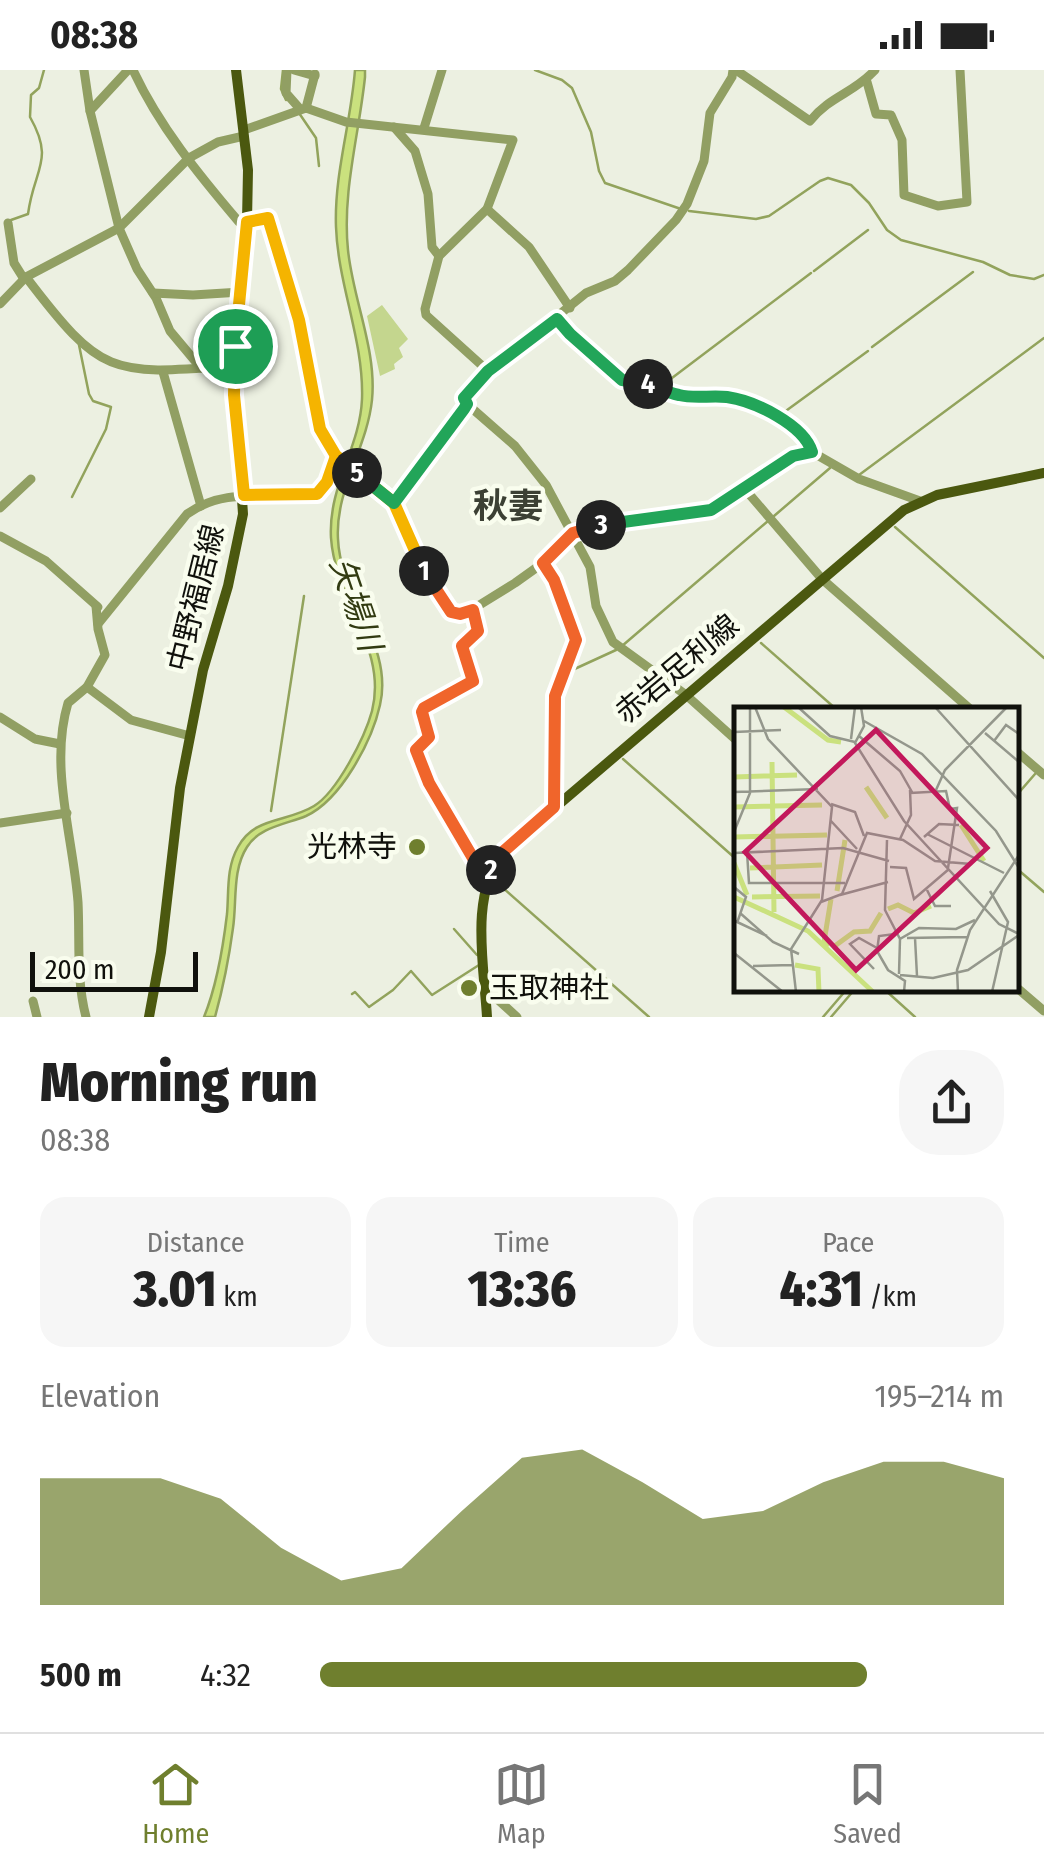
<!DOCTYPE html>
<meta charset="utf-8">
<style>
:root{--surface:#fff;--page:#f6f6f6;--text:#222;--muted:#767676;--line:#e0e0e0;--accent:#6f7f2e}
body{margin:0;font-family:"Fira Sans Condensed","Noto Sans JP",sans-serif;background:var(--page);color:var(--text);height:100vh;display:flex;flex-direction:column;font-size:38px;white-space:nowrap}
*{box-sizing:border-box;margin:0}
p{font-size:32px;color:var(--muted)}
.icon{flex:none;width:55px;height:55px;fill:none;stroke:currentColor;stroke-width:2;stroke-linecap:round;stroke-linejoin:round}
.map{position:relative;height:947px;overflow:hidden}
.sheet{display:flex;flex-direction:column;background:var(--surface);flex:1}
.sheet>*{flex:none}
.scale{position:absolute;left:30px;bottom:25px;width:168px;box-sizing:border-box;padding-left:10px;border:5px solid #10110c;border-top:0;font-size:28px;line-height:35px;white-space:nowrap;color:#10110c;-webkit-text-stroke:8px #f9fdee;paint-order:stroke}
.pin{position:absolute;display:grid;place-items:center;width:85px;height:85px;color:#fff;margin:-42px;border:5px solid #fff;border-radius:50%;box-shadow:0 2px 10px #0007}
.km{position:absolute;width:50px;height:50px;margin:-25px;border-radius:50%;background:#222;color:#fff;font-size:28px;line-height:50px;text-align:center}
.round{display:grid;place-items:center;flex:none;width:105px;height:105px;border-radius:40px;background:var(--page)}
.overview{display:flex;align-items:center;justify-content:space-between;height:170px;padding:0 40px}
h1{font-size:55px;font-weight:800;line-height:75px}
.metrics{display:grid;grid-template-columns:repeat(3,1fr);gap:15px;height:170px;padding:10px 40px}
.metrics div{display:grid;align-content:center;border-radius:25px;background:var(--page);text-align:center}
.metrics b{font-size:50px;font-weight:800}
.metrics small{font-size:28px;font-weight:400}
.metrics p{font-size:28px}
.chart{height:280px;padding:20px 40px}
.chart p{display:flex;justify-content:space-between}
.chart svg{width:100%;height:180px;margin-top:10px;fill:var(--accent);opacity:.7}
ul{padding:0 40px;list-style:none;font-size:32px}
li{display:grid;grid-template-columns:160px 120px 1fr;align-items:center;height:75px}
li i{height:25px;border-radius:12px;background:var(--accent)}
.status{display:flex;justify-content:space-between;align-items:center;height:70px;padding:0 50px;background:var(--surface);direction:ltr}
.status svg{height:28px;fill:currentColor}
.tab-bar{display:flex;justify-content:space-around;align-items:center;height:140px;border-top:2px solid var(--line);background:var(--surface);font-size:28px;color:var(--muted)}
.tab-bar a{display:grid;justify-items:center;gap:5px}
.tab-bar .on{color:var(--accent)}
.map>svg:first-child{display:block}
.green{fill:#c4d68e}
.water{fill:#cae17e;stroke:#92a35c;stroke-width:2.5}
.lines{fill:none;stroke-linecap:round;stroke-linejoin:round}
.stream{stroke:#92a35c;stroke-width:2.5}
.minor{stroke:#919f63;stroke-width:9}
.major{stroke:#4b580f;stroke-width:10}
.split-1-casing{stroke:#fff;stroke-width:20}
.split-2-casing{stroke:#fff;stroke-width:20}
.split-3-casing{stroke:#fff;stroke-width:20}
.split-4-casing{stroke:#fff;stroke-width:20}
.split-5-casing{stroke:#fff;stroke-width:20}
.split-6-casing{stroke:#fff;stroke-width:20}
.split-1{stroke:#f5b400;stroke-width:12}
.split-2{stroke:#f0652b;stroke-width:12}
.split-3{stroke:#f0652b;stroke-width:12}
.split-4{stroke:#22a559;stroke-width:12}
.split-5{stroke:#22a559;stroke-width:12}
.split-6{stroke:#f5b400;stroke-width:12}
.poi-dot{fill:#6f7f2e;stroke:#f9fdee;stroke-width:4}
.labels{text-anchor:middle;stroke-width:9;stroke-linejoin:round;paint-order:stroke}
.street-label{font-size:30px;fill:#10110c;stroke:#f9fdee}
.poi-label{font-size:30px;fill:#10110c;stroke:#f9fdee;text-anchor:end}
.water-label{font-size:32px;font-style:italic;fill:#323b12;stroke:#f9fdee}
.quarter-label{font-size:35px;font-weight:bold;fill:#3c4034;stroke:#f9fdee}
.inset-river{fill:none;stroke:#cae17e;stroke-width:5}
.inset-road{fill:none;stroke:#94978c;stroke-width:2.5}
.view{fill:#c2185b;fill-opacity:0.15;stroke:#c2185b;stroke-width:5}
.inset-edge{fill:none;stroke:#10110c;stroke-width:5}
</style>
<div class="status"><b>08:38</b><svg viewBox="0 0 49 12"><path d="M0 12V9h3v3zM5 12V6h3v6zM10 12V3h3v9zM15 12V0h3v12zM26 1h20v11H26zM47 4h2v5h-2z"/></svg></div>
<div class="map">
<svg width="1044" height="947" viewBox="0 0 1044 947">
<rect width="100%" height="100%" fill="#ecf0e1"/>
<path class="green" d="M382,235L408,269L399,278L403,287L394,294L395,299L380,306L367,246Z"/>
<path class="water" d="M355,0H365V7C359,65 342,122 348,180C353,230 377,280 372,330C367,378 335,420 338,469C340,526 394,576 380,635C372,671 341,730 306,746C287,754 259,757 247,777C232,800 237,832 233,858C229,888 223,918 215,947H204C217,915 223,878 227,844C229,821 226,798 238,777C255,746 286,753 314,736C337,722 365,667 372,641C388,579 335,529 331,468C328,416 360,378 362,329C364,271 338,215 336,157C334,104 351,53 355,0Z"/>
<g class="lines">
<g class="stream">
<path d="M283,0L281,19L286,30"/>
<path d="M535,0L562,10L572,18L591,62L599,101L605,113L681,139"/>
<path d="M299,43L316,68L319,96"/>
<path d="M689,141L756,149L769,146L820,111L828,108L851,115L869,133L887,160L901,170L983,192L1010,205L1034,209L1044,205"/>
<path d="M11,150L28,144C34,98 55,91 30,47L31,25L39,18L44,0"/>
<path d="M814,201L868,160"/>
<path d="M872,277L973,202"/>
<path d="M668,311L811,203"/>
<path d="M783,343L868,281"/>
<path d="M859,405L1044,268"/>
<path d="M72,427L106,359L111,337L93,331L89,324L79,275"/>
<path d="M774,446L830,398"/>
<path d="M895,457L1044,588"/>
<path d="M761,573L836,639"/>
<path d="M622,576L768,451"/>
<path d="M568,602L616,580"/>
<path d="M623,689L736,789"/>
<path d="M1016,726L1035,704"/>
<path d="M271,741L304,526"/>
<path d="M1016,798L1044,822"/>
<path d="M494,810L649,947"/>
<path d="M454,859L477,885"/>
<path d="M884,919L915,947"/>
<path d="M352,924L355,922L369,937L393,920L411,901L432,925L479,895"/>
<path d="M823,947L847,919"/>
<path d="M831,947L855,919"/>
</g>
<g class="minor">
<path d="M84,0L90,41L119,158L137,199L156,228L170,261L201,298"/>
<path d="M133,0C159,56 199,105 239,152L271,151L299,250L323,366L336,386L394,433L424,501L451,543L460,544L473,539L515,513L543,493L581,459L711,440L802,382H812L859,409L920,431"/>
<path d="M287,0L286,23L300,39"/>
<path d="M294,0L315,6"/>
<path d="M736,0L810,51C830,26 854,23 875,0"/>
<path d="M867,12L876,44L891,45L902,70L904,125L938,136L967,132L960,0"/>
<path d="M306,38L315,4"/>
<path d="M90,41L128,0"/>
<path d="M394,57L415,81L428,124L432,177L439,186"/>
<path d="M424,58L442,0"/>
<path d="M244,60L306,38L346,52L513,70L487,139L439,186L425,239L426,245L488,301"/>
<path d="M487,139L529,177L570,238"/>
<path d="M8,153L14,193L24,209"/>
<path d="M26,207C102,307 111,305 233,296"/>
<path d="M153,223L193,225L241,222"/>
<path d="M0,234L26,207L119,158L189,88L218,72L244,66"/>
<path d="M557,249C569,264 609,305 625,312C632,315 641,313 648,314C659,316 668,322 678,325C694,329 708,326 724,327C752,329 804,355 812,382"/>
<path d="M163,302L201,436"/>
<path d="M467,334L515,376L546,415L590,497L596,536L613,572L686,625L736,670"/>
<path d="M744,418L822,509L970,639"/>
<path d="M394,433L464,339L467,334L465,328L474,313L586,223L615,211L628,200L676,150L687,134L704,91L710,43L732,7L733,0"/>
<path d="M0,438L31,409"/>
<path d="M0,466L46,491L98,537"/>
<path d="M543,493L554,510L576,570L555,626L554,737"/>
<path d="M473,539L477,561L462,576L474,608L453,624L424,638L422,642L429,667L416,680L429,713L487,808"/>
<path d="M98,554L187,444C231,413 272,434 317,424L324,418L336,386"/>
<path d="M87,617L131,650L190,666"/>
<path d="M0,647L35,669L60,674"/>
<path d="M1016,681L1044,705"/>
<path d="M0,753L67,743"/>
<path d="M1016,917L1044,941"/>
<path d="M486,928L497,929L517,947"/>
<path d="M33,931L37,947"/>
<path d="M86,947C76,909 80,871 78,832C73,767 49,696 68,633L87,617L105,585L98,559L96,536"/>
</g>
<g class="major">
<path d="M149,947L161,882L180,718L203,600L228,516L243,444L233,296L247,151L248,100L236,0"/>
<path d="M487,947C484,894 469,825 504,781L904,440L937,425L1044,403"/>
</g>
</g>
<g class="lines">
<g class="split-1-casing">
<path id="split-1" d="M235,276L234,325L244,425L317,424L327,412L336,386L394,433L424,501"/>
</g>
<g class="split-2-casing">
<path id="split-2" d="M424,501L451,542L460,544L473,540L478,561L462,576L473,611L424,638L422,642L429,667L416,680L429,713L480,800L488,808L491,800"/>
</g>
<g class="split-3-casing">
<path id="split-3" d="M491,800L504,781L554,737L555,626L576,570L554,510L543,493L573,463L601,455"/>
</g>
<g class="split-4-casing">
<path id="split-4" d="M601,455L711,440L793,386L812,382C804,355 755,331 727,327C711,325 695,329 679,325C668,323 658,318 648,314"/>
</g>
<g class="split-5-casing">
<path id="split-5" d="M357,403L394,433L464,339L467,334L464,328L488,301L557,249L570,264L622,310L648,314"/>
</g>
<g class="split-6-casing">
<path id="split-6" d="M235,276L247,152L268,148L299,250L320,359L336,386L357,403"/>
</g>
<use href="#split-1" class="split-1"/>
<use href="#split-2" class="split-2"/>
<use href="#split-3" class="split-3"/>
<use href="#split-4" class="split-4"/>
<use href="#split-5" class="split-5"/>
<use href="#split-6" class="split-6"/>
</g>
<g class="poi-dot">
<circle cx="417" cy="777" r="10"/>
<circle cx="469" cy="918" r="10"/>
</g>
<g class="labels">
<g class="street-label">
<text transform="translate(196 528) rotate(-76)" y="10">中野福居線</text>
<text transform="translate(677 599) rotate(-40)" y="10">赤岩足利線</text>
</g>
<g class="poi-label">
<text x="397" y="787">光林寺</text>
<text x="489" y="928" text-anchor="start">玉取神社</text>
</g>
<g class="water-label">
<text transform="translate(356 534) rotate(71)" y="11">矢場川</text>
</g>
<g class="quarter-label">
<text x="508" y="448">秋妻</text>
</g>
</g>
<g transform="translate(734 637)">
<rect width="285" height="285" fill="#ecf0e1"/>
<path class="inset-river" d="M50,0L94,33L107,35M38,55L40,205M0,70L63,68M132,80L153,111M0,100L88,98M227,118L250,154M0,130L93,128M0,156L13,188M16,161L88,158M103,184L111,133M0,190L74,224L139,285M18,190L86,189M154,202L164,198L180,206L197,199M95,239L90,235L97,192M98,241L120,225L136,224L147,206M61,258L84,262L85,285"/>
<path class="inset-road" d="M21,0L34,32L98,100L88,193L57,242L62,285M64,0L96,29L121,35M127,0L130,19L121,36L170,114L265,217L285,227M201,0L285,93M130,14L188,47L262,124L285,161M0,25L47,23M251,26L285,55M125,29L166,64L178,85M117,32L121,0M260,34L272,18L285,27M202,83L211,63L273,0M0,85L84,82M176,86L212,84L216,102L223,101L214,161M97,97L121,105L130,129M97,114L123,142M0,125L16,86V0M193,127L270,166M190,130L205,117L225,118M166,132L177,108L176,83M153,133L151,203L166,232M13,145L15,176H111M0,146L109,141L155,154M156,160L172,161L180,192L215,162M0,180L12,190L3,216M193,183L201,199H217M256,184L274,215L258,285M106,188L154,175M87,195L108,187L133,126L169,133L201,154L237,157M6,206L39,235L65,247M1,214L33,229M161,227L145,229L143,244L154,263L171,274L170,285M173,231L233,230M181,231L183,269M0,246L49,285M19,259L58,258M140,262L116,237L125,231L143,241M165,267L166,232L185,221L222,222L241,213M166,268L199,271L234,263L285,228M224,285L223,263L236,223L285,148"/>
<path class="view" d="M142,23L253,141L122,263L11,145Z"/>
<rect width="285" height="285" class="inset-edge"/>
</g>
</svg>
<div class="scale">200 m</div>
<div class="pin" style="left:235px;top:276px;background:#1e9e55"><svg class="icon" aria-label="arrive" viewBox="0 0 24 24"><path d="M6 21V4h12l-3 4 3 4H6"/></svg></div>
<b class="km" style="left:424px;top:501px">1</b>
<b class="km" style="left:491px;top:800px">2</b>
<b class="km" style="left:601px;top:455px">3</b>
<b class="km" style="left:648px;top:314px">4</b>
<b class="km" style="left:357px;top:403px">5</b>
</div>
<section class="sheet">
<div class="overview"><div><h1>Morning run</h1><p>08:38</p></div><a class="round"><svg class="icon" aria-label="share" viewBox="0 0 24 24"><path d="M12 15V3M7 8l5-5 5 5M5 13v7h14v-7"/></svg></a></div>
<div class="metrics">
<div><p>Distance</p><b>3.01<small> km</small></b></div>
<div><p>Time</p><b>13:36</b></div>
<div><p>Pace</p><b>4:31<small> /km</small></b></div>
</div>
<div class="chart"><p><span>Elevation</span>195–214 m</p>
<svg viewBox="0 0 160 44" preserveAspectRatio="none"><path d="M0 44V13L10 13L20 13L30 18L40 30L50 38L60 35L70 21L80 8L90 6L100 14L110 23L120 21L130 14L140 9L150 9L160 13V44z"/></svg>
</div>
<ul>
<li><b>500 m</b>4:32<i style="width:80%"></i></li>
</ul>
</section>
<nav class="tab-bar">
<a class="on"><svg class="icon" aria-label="home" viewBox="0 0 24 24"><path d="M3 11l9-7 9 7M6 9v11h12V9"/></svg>Home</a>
<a><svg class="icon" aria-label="map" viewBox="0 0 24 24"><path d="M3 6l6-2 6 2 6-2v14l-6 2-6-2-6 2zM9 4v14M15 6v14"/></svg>Map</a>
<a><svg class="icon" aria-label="saved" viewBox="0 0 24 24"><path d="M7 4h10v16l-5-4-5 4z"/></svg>Saved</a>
</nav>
